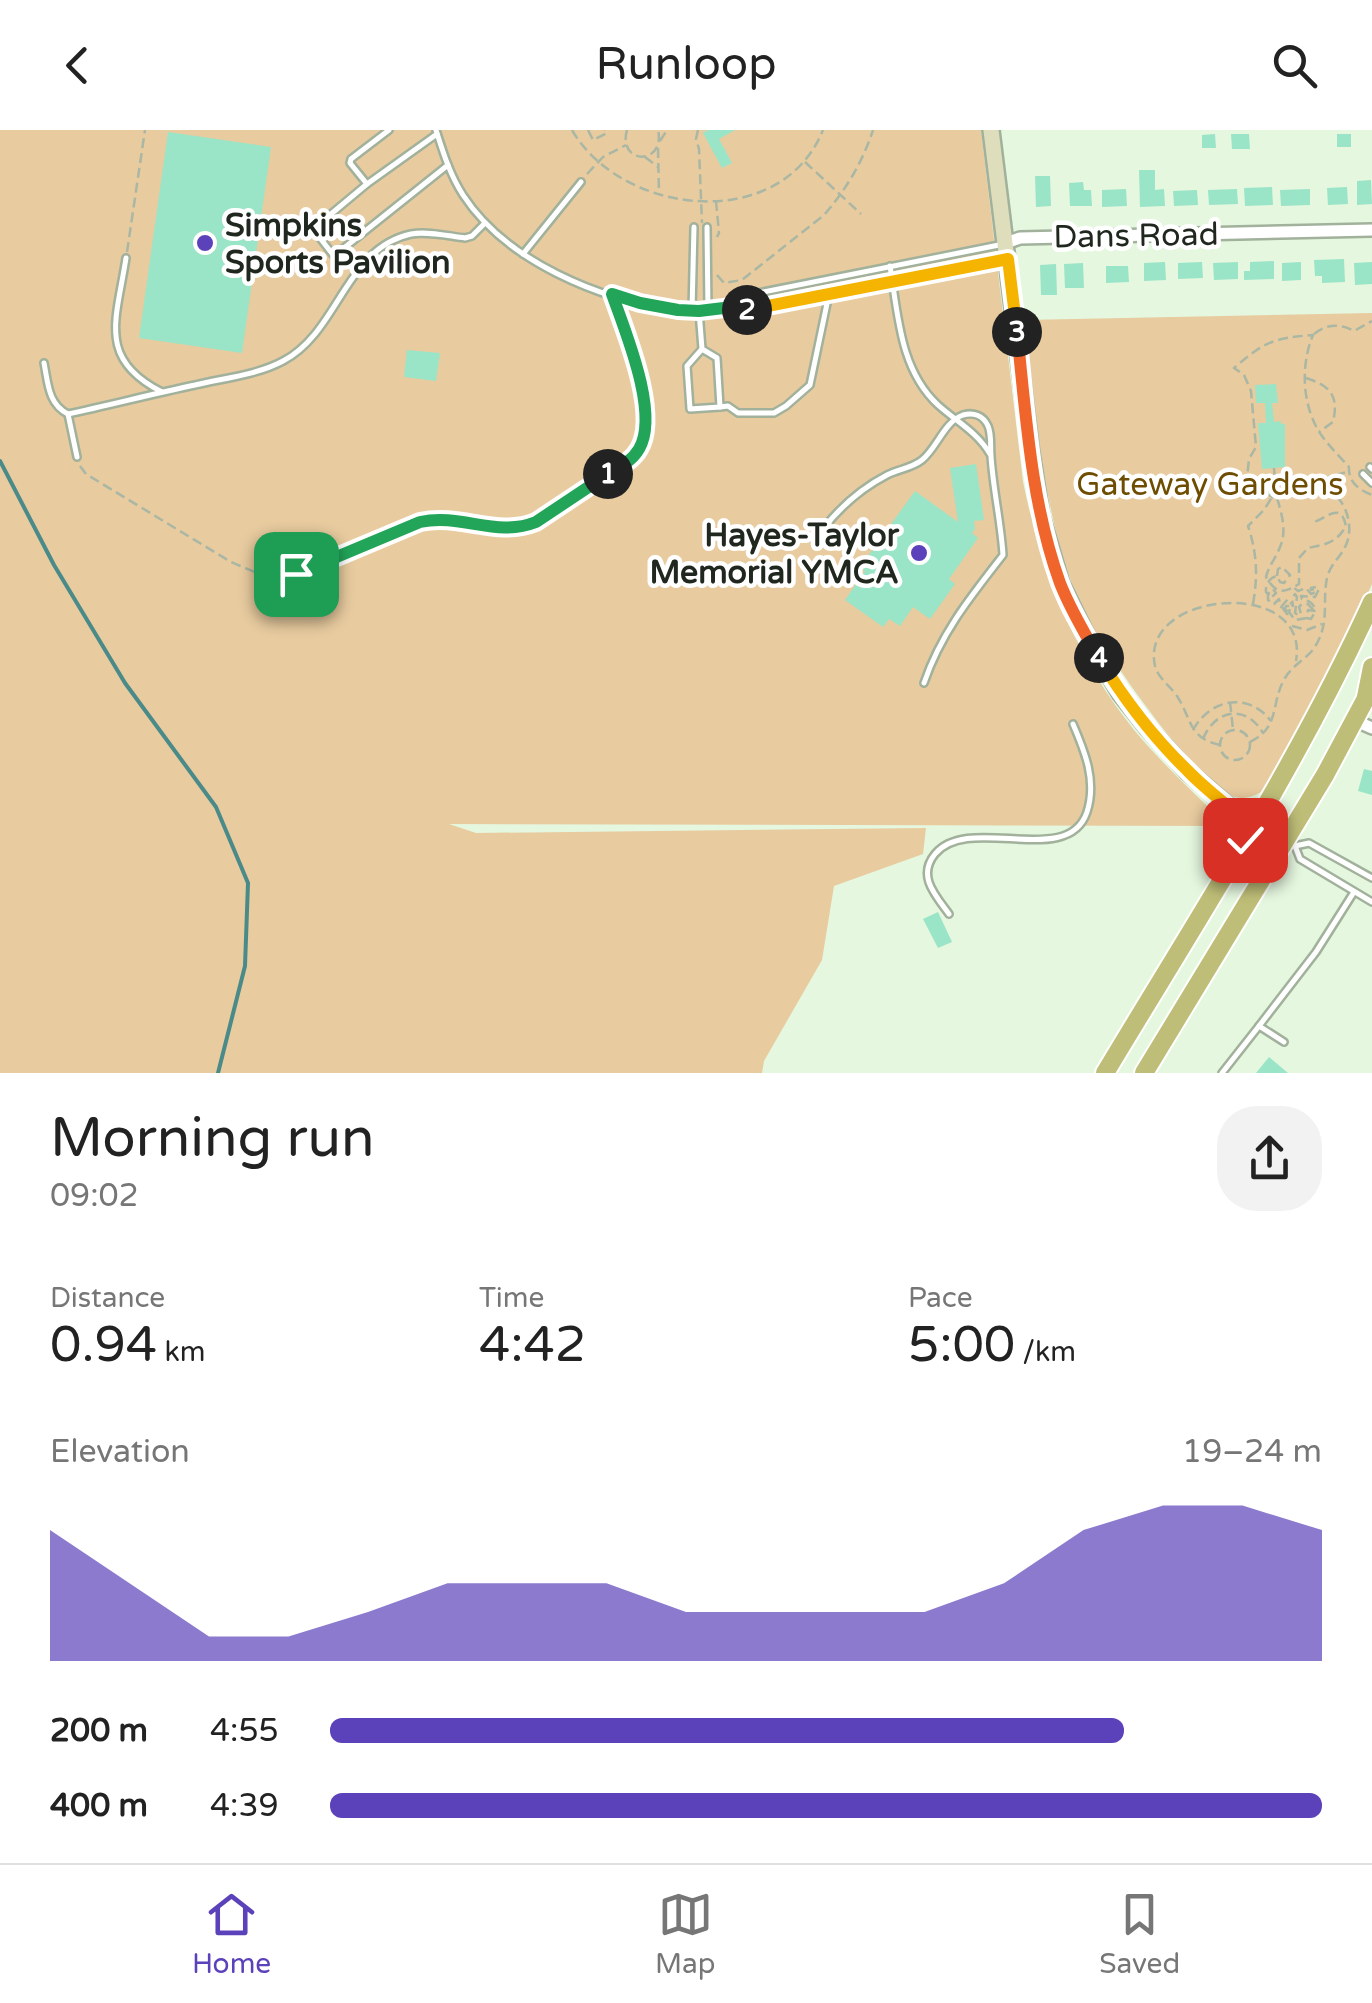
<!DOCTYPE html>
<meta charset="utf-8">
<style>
:root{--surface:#fff;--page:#f2f2f2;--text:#222;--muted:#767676;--line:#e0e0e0;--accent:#5c42ba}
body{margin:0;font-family:"Varela Round",sans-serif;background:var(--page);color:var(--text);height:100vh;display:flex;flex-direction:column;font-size:38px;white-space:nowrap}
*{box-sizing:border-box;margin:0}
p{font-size:32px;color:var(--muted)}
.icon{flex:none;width:55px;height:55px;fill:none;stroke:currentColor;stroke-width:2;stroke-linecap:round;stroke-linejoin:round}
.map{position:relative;height:943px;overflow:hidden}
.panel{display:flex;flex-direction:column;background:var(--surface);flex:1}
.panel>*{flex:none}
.pin{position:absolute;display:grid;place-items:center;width:85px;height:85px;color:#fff;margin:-42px;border-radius:20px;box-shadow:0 5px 15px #0006}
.km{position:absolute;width:50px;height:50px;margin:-25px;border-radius:50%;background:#222;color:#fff;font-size:28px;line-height:50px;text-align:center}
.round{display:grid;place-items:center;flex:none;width:105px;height:105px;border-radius:40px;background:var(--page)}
.headline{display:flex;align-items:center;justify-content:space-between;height:170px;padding:0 50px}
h1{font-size:55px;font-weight:600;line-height:75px}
.stats{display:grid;grid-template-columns:repeat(3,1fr);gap:15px;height:170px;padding:10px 50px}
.stats div{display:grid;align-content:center}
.stats b{font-size:50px;font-weight:600}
.stats small{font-size:28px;font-weight:400}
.stats p{font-size:28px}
.chart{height:280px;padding:20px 50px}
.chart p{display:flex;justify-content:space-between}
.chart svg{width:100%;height:180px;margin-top:10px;fill:var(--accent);opacity:.7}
ul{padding:0 50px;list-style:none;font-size:32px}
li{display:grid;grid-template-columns:160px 120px 1fr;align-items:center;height:75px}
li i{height:25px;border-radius:12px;background:var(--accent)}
header{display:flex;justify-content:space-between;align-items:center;height:130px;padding:0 50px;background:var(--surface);font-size:45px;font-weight:600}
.tab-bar{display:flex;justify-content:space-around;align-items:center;height:140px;border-top:2px solid var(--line);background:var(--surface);font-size:28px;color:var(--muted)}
.tab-bar a{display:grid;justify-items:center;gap:5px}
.tab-bar .active{color:var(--accent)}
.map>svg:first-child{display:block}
.green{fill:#e8cb9f}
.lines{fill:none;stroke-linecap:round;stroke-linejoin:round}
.stream{stroke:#4a8a89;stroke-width:4}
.building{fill:#9ae5c8}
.service-casing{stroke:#a1b19b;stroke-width:10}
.minor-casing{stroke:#a1b19b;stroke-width:16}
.secondary-casing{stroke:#a1b19b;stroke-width:20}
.primary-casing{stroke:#fff;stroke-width:22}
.path{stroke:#a9b7a4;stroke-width:2.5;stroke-dasharray:10 5;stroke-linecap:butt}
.service{stroke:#fff;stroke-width:5}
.minor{stroke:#fff;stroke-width:11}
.secondary{stroke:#dfdebc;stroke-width:15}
.primary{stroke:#bfbe78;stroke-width:18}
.split-1-casing{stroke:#fff;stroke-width:20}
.split-2-casing{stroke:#fff;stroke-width:20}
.split-3-casing{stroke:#fff;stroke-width:20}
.split-4-casing{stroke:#fff;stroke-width:20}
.split-5-casing{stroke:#fff;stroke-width:20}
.split-1{stroke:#22a559;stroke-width:12}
.split-2{stroke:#22a559;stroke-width:12}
.split-3{stroke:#f5b400;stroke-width:12}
.split-4{stroke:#f0652b;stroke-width:12}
.split-5{stroke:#f5b400;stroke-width:12}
.poi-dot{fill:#5c42ba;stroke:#fff;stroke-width:4}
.labels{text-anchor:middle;stroke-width:9;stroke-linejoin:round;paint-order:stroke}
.poi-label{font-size:32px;font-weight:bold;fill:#20271e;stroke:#fff;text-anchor:start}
.street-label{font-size:32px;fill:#20271e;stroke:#fff}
.park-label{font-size:32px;fill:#6e4c00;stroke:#fff}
</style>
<header><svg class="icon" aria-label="back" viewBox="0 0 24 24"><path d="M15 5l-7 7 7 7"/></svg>Runloop<svg class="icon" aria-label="search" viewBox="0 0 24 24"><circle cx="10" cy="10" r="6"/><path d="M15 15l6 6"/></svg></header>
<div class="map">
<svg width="1372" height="943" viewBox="0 0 1372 943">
<rect width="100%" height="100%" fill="#e5f7df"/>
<g class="green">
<path d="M0,0H981L1023,352C1043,448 1081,540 1146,614C1172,643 1200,669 1228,696L449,694L476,703L926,698L923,724L834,756L822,830L764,931L762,943H0Z"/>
<path d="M1372,183V454L1331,545L1303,598L1261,662C1233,679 1217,656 1198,637C1173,614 1154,587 1134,560C1111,526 1086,493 1072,454C1041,370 1036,278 1025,190Z"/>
</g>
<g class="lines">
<path class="stream" d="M0,331L54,435L125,553L216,677L248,753L245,836L218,943"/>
</g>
<g class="building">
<path d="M708,0H735L719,9L732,33L722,38L703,3Z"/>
<path d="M168,2L271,17L242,223L139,208Z"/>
<path d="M1215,4L1216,18H1202V5Z"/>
<path d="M1231,4H1249L1250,19H1232Z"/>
<rect x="1337" y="4" width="14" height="13"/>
<path d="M1139,40H1155V60L1164,59L1165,76L1140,77Z"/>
<path d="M1035,46H1050L1051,76L1036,77Z"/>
<path d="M1371,50L1372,74L1357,75V51Z"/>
<path d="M1083,52L1084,60H1091L1092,76H1070L1069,53Z"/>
<path d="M1272,57L1273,75L1245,76L1244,58Z"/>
<path d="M1347,57L1348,74L1328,75L1327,58Z"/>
<path d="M1126,59L1127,76L1102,77V60Z"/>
<path d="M1237,59L1238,74L1209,75L1208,60Z"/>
<path d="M1310,59V75L1281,76L1280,60Z"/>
<path d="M1197,60L1198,75L1174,76L1173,61Z"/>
<path d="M1344,129L1345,152L1322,153V146H1315L1314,130Z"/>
<path d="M1274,131V149L1244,150V141H1250V132Z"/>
<path d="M1165,132L1166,150L1144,151V133Z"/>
<path d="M1202,132L1203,148L1178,149V133Z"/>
<path d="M1238,132V149L1214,150L1213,133Z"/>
<path d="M1301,132V150L1282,151V133Z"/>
<path d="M1372,132V154L1355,155L1354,133Z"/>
<path d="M1083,133L1084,158H1065L1064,134Z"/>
<path d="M1056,134L1057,165H1041L1040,135Z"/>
<path d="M1106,136H1128L1129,152L1106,153Z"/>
<path d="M407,220L440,223L436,251L404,247Z"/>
<path d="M1276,254L1278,273H1272L1274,292L1281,291V294H1285V337L1262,339L1258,293H1266L1265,273H1256L1255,255Z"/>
<path d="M976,334L984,390L974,391L975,399L972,403L978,408L949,449L955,454L930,489L913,477L900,496L889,489L883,497L845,470L865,441L860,437L915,361L958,392L950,338Z"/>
<path d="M1364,639L1372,641V665L1358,661Z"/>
<path d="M938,782L952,812L938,818L923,789Z"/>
<path d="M1269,927L1288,943H1256Z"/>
</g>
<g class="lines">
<g class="service-casing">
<g id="service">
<path d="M389,0L351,29L350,33L367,54L313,99L334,126L448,35"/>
<path d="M436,0C443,22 450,45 463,65C506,131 599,170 676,180C700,183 723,175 745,180L1003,130"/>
<path d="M367,54L437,4"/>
<path d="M707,97L708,180"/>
<path d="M523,124L581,52"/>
<path d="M126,128C117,188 96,229 162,262"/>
<path d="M890,136C898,185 900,240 938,275C957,292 977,302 990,324"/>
<path d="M732,177L743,166L1004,114"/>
<path d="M692,181L694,97"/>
<path d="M699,181L702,219L717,228L720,277L690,279L687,236L702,219"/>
<path d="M44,233C48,253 48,274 68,284C110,275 152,264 195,255C224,248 257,245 283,231C339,202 345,118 411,104C428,101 448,106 465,108L472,106L485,93"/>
<path d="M720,277L728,276L738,283H774L786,276L810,255L829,164"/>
<path d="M68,284L77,327"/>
<path d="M1370,337L1372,339"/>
<path d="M1363,344L1372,353"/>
<path d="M823,399C841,376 862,358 887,345C899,339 912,338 922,330C937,318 944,292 963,285C973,282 983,285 988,296C992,305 990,316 991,326C993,359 1001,392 1003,425C971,466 941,503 924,553"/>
<path d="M1291,714L1295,716L1300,729L1372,772"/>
<path d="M1295,716L1309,713L1372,748"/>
<path d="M949,784C935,765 917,746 935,724C969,683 1068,739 1087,682C1097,651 1085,622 1073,594"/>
<path d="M1284,912L1259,896L1316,822L1354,762"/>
<path d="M1222,943L1259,896"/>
</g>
</g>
<g class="minor-casing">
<g id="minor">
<path d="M1006,113L1020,108L1372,100"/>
<path d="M1356,591L1372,598"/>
</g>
</g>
<g class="secondary-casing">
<path id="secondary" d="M991,0L1030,316L1041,386L1061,454L1087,507L1120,563L1147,597L1188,642L1253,697L1284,711"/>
</g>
<g class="primary-casing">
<g id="primary">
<path d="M1366,567L1372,537"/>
<path d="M1105,943C1198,788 1297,636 1372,472"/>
<path d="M1144,943L1325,645L1372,557"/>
</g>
</g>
<g class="path">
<path d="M572,0C622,86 781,104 823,0"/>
<path d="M588,0L593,10L607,3L605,0"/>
<path d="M627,0C617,35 666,36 658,0"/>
<path d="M698,0L696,9L699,19L702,93"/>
<path d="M660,11L667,0"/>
<path d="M658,18L659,64"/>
<path d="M645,27L658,37"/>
<path d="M805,32L861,84"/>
<path d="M587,44L603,27L626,15"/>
<path d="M716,71L719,103L717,107"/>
<path d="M127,122L145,0"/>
<path d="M717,145L724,153L742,150L824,85C846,60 863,31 873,0"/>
<path d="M1314,204C1327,194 1339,193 1354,201L1372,191"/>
<path d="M1306,248C1331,256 1339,266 1333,292L1319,302"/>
<path d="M80,336L86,344L231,432L257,443L286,445L296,444L309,440L420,392C463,383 495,408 536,392L630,330L644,310L647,297L645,272L616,175"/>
<path d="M1274,338L1275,350"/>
<circle cx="1276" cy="360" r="8"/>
<path d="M1292,357L1347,342"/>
<path d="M1268,358L1247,348L1249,329L1256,317L1251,261L1244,245L1234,238C1264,212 1273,208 1313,205C1300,236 1302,278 1322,306C1330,317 1340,327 1349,337C1348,352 1359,360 1372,365"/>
<path d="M1277,368C1282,385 1287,401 1280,417C1276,428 1269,435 1266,447C1276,464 1283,464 1299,454V428L1308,418C1327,414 1336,413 1346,396C1341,371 1327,388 1314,392"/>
<path d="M1277,446L1278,439L1282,437L1290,445L1284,453L1280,452L1277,446C1270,447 1265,455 1266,462L1268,464L1273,459L1276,463L1271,468L1268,464V470L1274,474L1279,469L1281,477L1288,469L1293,476L1292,469L1295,464L1297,467L1295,483L1298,485L1301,484L1299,477L1302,474H1308L1315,482L1311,489L1307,488L1308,480L1316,481C1314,474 1309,470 1302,469L1301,466L1315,467L1319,459L1316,457L1311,458V460L1314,459L1316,462L1311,464L1306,458L1298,461L1293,457"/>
<path d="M1253,474C1258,446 1257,423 1248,396L1264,380L1272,367"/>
<path d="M1282,477L1287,484H1290L1285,479L1286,476H1291L1289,482L1295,490L1307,488"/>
<path d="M1292,496L1307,500L1322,494"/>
<path d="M1230,572L1233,599"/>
<circle cx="1235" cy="615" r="15"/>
<path d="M1193,600C1210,569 1248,561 1271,591"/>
<path d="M1203,609C1215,579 1246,574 1263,603"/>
<path d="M1250,612C1281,597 1270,573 1285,548C1293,534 1309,528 1316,515C1330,491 1322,471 1327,448C1330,434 1341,427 1346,415C1354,398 1347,370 1329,361C1317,355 1297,358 1284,359"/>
<path d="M1220,615C1188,608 1192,589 1177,566C1170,556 1158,548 1155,536C1138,460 1311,446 1296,531"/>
</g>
<use href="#service" class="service"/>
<use href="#minor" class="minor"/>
<use href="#secondary" class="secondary"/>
<use href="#primary" class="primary"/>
</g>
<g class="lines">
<g class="split-1-casing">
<path id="split-1" d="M296,444L420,392C462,383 496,408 536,392L608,344"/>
</g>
<g class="split-2-casing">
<path id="split-2" d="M608,344C620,337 632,331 639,319C660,284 625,201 612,164L640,173L678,180L699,181L732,177L747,180"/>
</g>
<g class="split-3-casing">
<path id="split-3" d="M747,180L1008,129L1017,202"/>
</g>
<g class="split-4-casing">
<path id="split-4" d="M1017,202C1026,286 1031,373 1060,453C1070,479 1085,504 1099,528"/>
</g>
<g class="split-5-casing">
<path id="split-5" d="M1099,528C1124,569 1153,607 1187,640C1207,661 1231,678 1253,697L1245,710"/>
</g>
<use href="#split-1" class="split-1"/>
<use href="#split-2" class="split-2"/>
<use href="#split-3" class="split-3"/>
<use href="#split-4" class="split-4"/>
<use href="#split-5" class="split-5"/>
</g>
<g class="poi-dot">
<circle cx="205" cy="113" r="10"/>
<circle cx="919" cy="423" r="10"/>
</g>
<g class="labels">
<g class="poi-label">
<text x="225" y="106">Simpkins<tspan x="225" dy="37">Sports Pavilion</tspan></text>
<text x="899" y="416" text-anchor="end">Hayes-Taylor<tspan x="899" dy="37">Memorial YMCA</tspan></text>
</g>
<g class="street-label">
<text transform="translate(1136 105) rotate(-1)" y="11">Dans Road</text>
</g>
<g class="park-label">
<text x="1210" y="365">Gateway Gardens</text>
</g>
</g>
</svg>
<div class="pin" style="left:296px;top:444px;background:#1e9e55"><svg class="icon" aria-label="arrive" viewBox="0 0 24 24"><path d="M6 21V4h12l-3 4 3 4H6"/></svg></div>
<div class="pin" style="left:1245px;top:710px;background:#d93025"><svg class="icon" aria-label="check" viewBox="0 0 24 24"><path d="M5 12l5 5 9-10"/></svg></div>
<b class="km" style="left:608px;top:344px">1</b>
<b class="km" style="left:747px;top:180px">2</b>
<b class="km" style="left:1017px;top:202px">3</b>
<b class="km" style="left:1099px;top:528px">4</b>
</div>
<section class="panel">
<div class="headline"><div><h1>Morning run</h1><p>09:02</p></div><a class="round"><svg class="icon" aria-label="share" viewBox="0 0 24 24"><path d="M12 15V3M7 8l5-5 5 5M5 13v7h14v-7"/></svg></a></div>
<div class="stats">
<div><p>Distance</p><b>0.94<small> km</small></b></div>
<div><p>Time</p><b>4:42</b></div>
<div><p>Pace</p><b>5:00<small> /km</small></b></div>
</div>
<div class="chart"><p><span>Elevation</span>19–24 m</p>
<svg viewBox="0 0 160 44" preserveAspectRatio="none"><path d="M0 44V12L10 25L20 38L30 38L40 32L50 25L60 25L70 25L80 32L90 32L100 32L110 32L120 25L130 12L140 6L150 6L160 12V44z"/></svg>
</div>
<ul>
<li><b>200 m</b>4:55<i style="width:80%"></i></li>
<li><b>400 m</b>4:39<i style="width:100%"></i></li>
</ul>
</section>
<nav class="tab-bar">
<a class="active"><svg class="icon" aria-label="home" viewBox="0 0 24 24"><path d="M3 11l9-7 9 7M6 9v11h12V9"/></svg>Home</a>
<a><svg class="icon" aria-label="map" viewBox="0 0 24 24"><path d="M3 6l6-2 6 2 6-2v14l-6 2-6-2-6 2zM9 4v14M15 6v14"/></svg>Map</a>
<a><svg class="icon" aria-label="saved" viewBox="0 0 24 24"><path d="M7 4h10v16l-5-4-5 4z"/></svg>Saved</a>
</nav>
